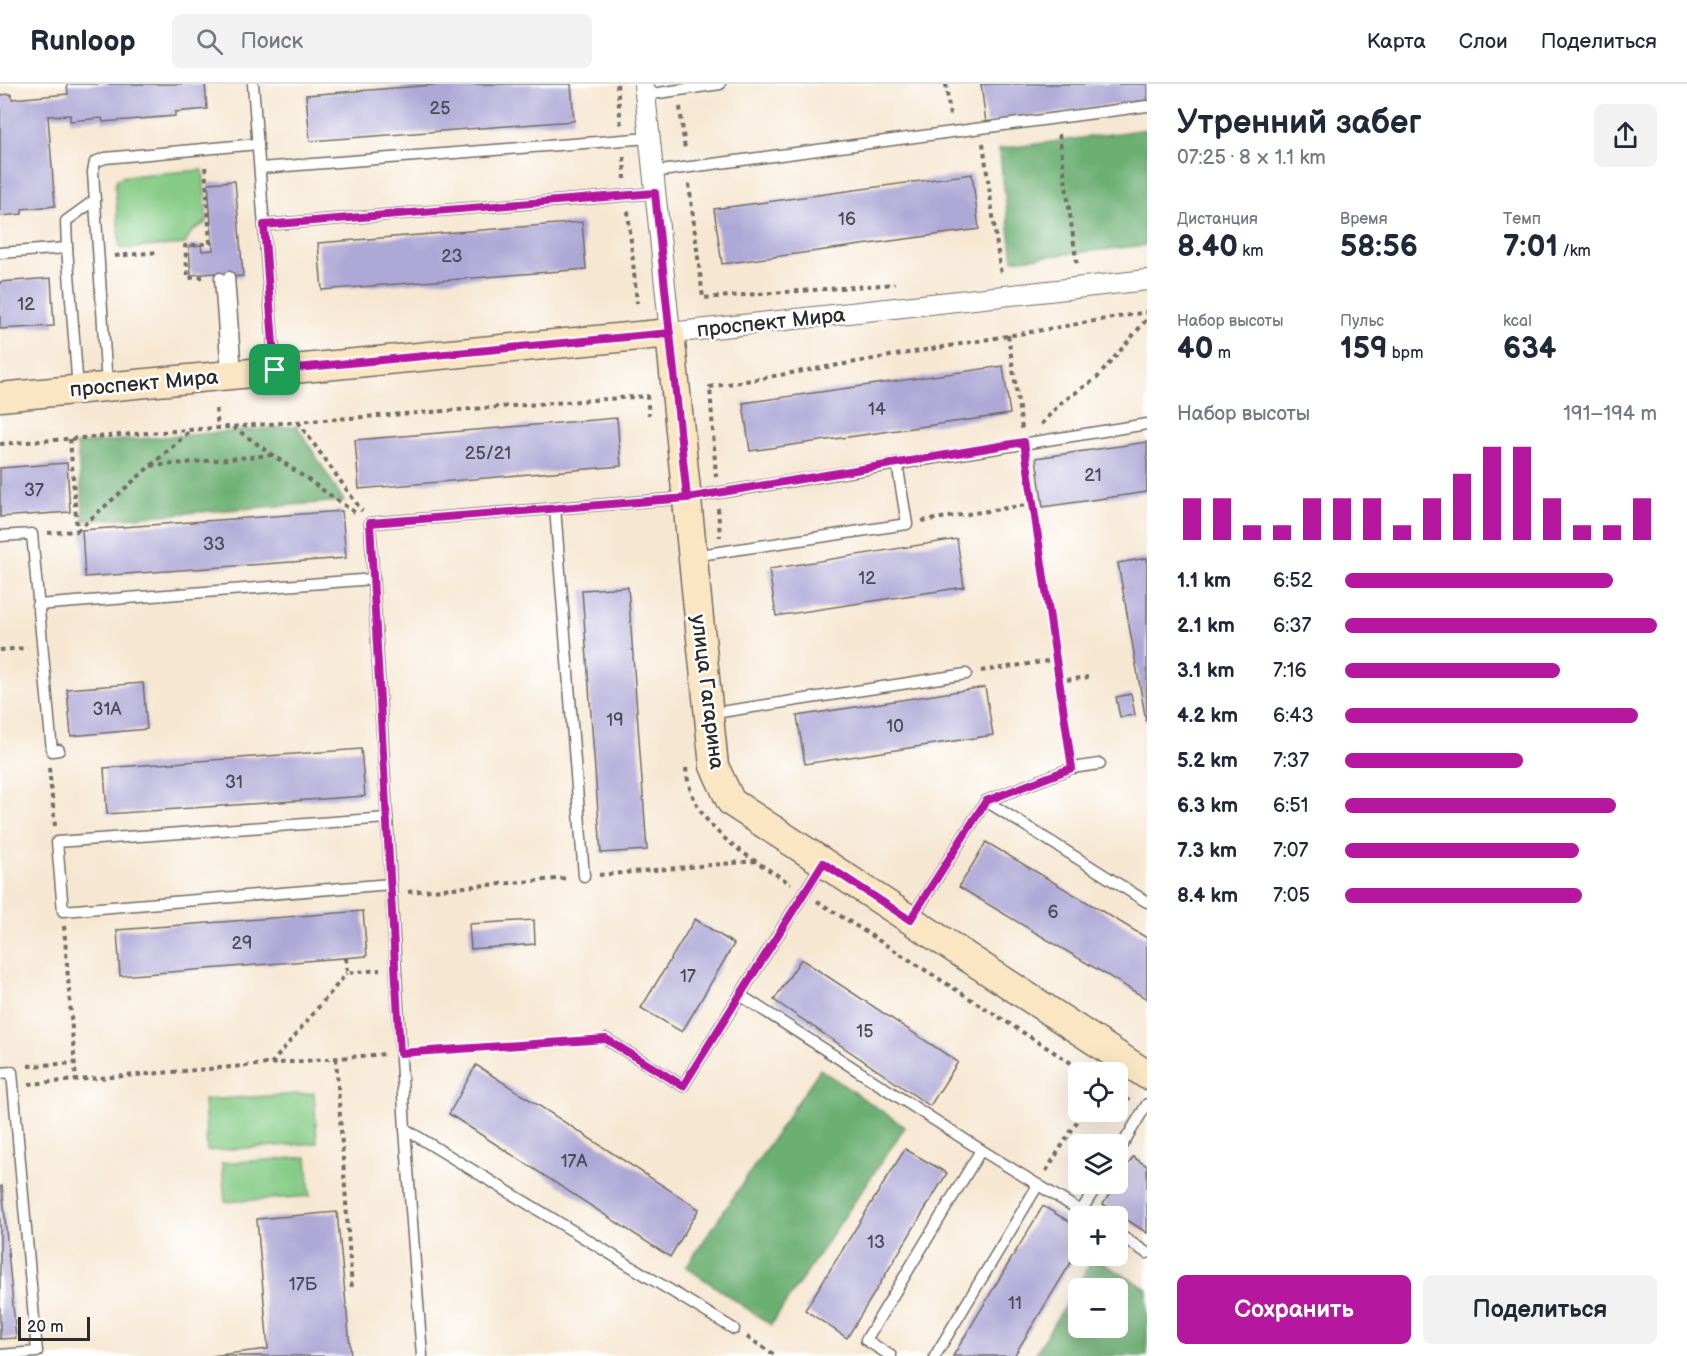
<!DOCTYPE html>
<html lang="ru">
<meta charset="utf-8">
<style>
:root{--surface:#fff;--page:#f2f2f3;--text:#1f2937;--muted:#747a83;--line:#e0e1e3;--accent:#b5179e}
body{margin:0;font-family:"Balsamiq Sans",sans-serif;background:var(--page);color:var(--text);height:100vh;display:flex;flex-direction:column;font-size:22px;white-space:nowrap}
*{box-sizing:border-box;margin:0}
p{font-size:20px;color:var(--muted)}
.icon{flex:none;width:33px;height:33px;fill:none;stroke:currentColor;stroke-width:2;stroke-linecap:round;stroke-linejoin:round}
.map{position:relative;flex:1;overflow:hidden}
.sheet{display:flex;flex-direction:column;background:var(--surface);width:540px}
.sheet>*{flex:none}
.controls{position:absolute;left:1068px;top:978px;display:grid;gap:12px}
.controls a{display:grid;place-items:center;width:60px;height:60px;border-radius:9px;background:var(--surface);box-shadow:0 6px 24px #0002;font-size:30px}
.scale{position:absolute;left:18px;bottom:15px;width:72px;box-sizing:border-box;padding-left:6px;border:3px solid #2b2b2b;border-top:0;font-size:16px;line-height:21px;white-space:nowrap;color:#2b2b2b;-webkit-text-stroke:4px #fff;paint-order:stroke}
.pin{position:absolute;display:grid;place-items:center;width:51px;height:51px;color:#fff;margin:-26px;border-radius:12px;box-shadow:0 3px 9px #0006}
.round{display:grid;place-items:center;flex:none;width:63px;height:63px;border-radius:9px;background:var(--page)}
.head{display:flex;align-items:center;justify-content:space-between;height:102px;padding:0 30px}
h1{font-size:33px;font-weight:700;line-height:45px}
.figures{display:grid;grid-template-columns:repeat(3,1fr);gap:9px;height:102px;padding:6px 30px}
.figures div{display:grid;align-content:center}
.figures b{font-size:30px;font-weight:700}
.figures small{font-size:16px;font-weight:400}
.figures p{font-size:16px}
.chart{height:168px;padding:12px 30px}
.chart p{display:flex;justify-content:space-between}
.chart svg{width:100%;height:108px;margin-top:6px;stroke:var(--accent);stroke-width:6}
.button{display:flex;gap:12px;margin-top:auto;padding:12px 30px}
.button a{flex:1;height:69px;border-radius:9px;background:var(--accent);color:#fff;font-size:24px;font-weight:700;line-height:69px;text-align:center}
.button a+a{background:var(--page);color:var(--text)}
ul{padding:0 30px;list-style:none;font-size:20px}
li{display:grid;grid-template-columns:96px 72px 1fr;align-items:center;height:45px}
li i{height:15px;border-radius:8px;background:var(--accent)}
header{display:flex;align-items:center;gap:36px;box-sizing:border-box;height:84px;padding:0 30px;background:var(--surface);border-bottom:2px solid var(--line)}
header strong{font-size:28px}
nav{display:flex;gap:33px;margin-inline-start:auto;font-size:21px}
.search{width:420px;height:54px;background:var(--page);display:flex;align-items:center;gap:15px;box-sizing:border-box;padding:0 21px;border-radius:9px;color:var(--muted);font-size:22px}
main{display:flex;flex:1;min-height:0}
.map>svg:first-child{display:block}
.green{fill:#85cb85;stroke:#587b58;stroke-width:1.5}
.forest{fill:#6caf72;stroke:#4c6d4e;stroke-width:1.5;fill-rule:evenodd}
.building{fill:#aea8d6}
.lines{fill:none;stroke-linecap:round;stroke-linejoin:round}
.lane-casing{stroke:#726d65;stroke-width:13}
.street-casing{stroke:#726d65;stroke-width:22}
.secondary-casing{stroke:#726d65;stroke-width:31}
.path{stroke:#726d65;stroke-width:4;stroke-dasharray:4.5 4.5;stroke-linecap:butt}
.lane{stroke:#fff;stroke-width:10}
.street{stroke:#fff;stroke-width:20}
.secondary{stroke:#fbe6c3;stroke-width:28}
.route-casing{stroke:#fff;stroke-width:12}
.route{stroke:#b5179e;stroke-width:8}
.labels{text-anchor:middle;stroke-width:5;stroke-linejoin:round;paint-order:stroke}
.number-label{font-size:18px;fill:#4c4a56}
.street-label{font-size:21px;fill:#2b2b2b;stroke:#fff}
</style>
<header>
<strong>Runloop</strong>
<div class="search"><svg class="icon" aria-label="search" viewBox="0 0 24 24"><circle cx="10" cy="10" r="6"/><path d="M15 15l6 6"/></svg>Поиск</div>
<nav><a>Карта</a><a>Слои</a><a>Поделиться</a></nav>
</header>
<main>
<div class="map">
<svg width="1147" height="1272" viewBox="0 0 1147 1272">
<rect width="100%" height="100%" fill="#fff"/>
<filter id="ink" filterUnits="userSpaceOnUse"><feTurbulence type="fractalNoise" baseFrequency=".0167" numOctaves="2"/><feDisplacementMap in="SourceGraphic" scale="12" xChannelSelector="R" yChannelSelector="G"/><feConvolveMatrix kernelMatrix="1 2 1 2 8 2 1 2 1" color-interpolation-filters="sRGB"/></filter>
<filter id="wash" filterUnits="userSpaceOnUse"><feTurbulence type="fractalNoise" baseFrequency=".008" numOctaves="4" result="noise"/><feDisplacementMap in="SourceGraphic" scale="24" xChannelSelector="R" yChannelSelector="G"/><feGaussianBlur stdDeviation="1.35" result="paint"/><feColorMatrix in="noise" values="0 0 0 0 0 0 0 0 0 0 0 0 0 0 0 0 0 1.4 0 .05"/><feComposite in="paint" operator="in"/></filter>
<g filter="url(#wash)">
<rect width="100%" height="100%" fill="#f6e7d2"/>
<g class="green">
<path d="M203,86L207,138L192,147L185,160L120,165L115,102L117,95L125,92Z"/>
<path d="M314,1009L317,1059L207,1067L204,1016Z"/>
<path d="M307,1073L310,1112L225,1118L222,1079Z"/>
</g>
<g class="forest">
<path d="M1147,45V161L1013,176L999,65Z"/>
<path d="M297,342L344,417L84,437L77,360Z"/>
<path d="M820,985L905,1043L771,1241L686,1183Z"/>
<path d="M1094,1174L1147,1205V1272H1034ZM1078,1204H1118V1244H1078Z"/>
</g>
<g id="blocks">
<g class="building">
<path d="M67,0H205L207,25L175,28V32L103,38L102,34L70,37V31L48,32L55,122L22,125V130L0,132V11L11,10L12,15L68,10Z"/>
<path d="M446,0H571L574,37L310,57L306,11Z"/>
<path d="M981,0H1147V16L986,39Z"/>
<path d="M972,90L979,145L722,180L714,125Z"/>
<path d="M235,97L243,192L215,194V189L191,191L189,162L201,161L202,167L213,166L208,99Z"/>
<path d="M582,138L586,185L322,206L318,159Z"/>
<path d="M51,194L54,242L0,245V198Z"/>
<path d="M1003,282L1010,330L750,367L743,319Z"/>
<path d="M617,334L621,382L359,405L355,356Z"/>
<path d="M1147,358V408L1043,423L1036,374Z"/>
<path d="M67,379L70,428L0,433V384Z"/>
<path d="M342,427L346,474L85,493L82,446Z"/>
<path d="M957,455L964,503L776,532L769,485Z"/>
<path d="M1147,474V636L1146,637L1118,479Z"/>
<path d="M628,503L647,766L601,769L582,506Z"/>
<path d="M143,599L147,645L71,652L67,605Z"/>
<path d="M985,603L993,651L805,680L797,632Z"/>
<path d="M1131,610L1135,631L1120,633L1116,613Z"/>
<path d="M361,665L365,712L107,730L104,684Z"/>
<path d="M986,758L1147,854V915L959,803Z"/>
<path d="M363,827L367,872L120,892L117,846Z"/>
<path d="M695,835L734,860L682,948L641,924Z"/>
<path d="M534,836L535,860L471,865L469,840Z"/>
<path d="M801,875L958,978L930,1022L774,916Z"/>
<path d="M476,981L699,1125L670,1173L449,1030Z"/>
<path d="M905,1065L947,1089L847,1254L805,1226Z"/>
<path d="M1133,1073L1147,1082V1149L1103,1120Z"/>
<path d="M2,1102L16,1254L0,1255V1103Z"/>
<path d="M1043,1122L1078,1143V1167L1014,1272H953Z"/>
<path d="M337,1128L351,1272H211L268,1265L257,1135Z"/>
</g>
</g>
</g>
<g filter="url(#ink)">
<use href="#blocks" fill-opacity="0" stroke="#726d65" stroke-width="1.5"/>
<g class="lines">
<g class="lane-casing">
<g id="lane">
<path d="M253,0L275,286"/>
<path d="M645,11L720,0"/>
<path d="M260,84L649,54"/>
<path d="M653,88L1147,22"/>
<path d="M264,141L655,109"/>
<path d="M67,164L66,137L95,116"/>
<path d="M0,169L67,164L78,305"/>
<path d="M229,193L236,289"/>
<path d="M220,194L227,289"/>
<path d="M107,302L93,88L95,78L105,74L258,60"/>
<path d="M555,424L584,792"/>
<path d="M0,452L32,450L52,667L59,666"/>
<path d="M693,472L907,440L897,379"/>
<path d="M37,521L374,495"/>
<path d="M708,630L966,590"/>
<path d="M986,717L1072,684L1100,680"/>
<path d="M387,734L57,758L63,827L391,800"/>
<path d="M911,835L986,717L1147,818"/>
<path d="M740,911L981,1066"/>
<path d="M606,955L683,1002L823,779"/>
<path d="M0,989L12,988L37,1268L0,1271"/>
<path d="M405,1045L734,1245"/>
<path d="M1118,1068L1147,1020"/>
<path d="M1081,1127L1098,1100"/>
<path d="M1118,1150L1147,1169"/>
<path d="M422,1272L405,1045L370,439L686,414L1147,340"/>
<path d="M891,1272L866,1256L981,1066L1089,1132"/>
<path d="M935,1272L1038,1101"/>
</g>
</g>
<g class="street-casing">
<path id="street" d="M644,0L670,249L1147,196"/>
</g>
<g class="secondary-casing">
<path id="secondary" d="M0,313L670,249L714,682L731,718L1147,991"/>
</g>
<g class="path">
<path d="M617,0L621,42"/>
<path d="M946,0L950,32"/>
<path d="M680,23L685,66"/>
<path d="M1059,50L1077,182"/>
<path d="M983,59L1001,191"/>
<path d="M624,73L625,95"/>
<path d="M689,100L703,214L895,200"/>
<path d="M628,127L637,219"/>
<path d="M115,172L159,168"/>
<path d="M203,193L188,194L185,162L210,159L205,81"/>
<path d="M1008,251L1022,345"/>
<path d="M216,325L218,344"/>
<path d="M298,338L362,427"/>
<path d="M1041,340L1062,318L1097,294L1147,235"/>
<path d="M233,343L357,430"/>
<path d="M0,360L647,312L649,331"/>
<path d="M1026,376L1069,668"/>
<path d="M151,382L272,371"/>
<path d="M716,393L710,303L1147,228"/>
<path d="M718,424L720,453"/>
<path d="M922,437L1033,420"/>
<path d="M77,447L191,346"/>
<path d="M48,449L77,447L70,355"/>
<path d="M0,566L27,564"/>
<path d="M981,587L1055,576"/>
<path d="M1058,597L1088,593"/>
<path d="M49,684L55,742"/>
<path d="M686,684C692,745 746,770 791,800"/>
<path d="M599,791L756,777"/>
<path d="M408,808L568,794"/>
<path d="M817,817L1085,988"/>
<path d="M64,842L76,997"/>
<path d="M346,874L347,889L380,886"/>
<path d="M417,968L589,956"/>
<path d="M336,974L352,1205"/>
<path d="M271,980L347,889"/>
<path d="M28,982L75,979"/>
<path d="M29,1000L386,970"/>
<path d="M1118,1009L1129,1017"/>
<path d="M1046,1087L1083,1028"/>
<path d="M747,1253L776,1272"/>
</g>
<use href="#lane" class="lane"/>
<use href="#street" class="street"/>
<use href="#secondary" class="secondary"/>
</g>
</g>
<g class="lines" filter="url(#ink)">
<g class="route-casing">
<path id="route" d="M275,286L670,249L687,414L370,439L400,969L606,955L683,1002L823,779L910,836L986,717L1072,684L1024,358L687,414C676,312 666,210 655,109L264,141L275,286"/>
</g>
<use href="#route" class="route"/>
</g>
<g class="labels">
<g class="number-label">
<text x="440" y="30">25</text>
<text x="847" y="141">16</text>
<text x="452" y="178">23</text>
<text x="26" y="226">12</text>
<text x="877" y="331">14</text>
<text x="488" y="375">25/21</text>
<text x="1093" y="397">21</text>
<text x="34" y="412">37</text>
<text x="214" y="466">33</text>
<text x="867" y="500">12</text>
<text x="107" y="631">31А</text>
<text x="615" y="642">19</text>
<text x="895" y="648">10</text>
<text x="234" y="704">31</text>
<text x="1053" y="834">6</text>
<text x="242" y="865">29</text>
<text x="688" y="898">17</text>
<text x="865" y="953">15</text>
<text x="574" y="1083">17А</text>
<text x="876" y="1164">13</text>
<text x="303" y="1206">17Б</text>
<text x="1015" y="1225">11</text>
</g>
<g class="street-label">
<text transform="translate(771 238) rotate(-6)" y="7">проспект Мира</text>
<text transform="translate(144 299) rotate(-5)" y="7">проспект Мира</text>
<text transform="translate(708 608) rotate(83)" y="7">улица Гагарина</text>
</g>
</g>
</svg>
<div class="controls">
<a><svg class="icon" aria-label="locate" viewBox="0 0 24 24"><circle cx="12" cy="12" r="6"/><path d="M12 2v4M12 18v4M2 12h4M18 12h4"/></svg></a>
<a><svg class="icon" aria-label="layers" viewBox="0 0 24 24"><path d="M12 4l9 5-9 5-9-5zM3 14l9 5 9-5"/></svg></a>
<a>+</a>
<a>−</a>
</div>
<div class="scale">20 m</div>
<div class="pin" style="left:275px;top:286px;background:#1e9e55"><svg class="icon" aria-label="arrive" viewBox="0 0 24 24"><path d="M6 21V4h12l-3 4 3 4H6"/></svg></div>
</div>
<section class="sheet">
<div class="head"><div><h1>Утренний забег</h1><p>07:25 · 8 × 1.1 km</p></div><a class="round"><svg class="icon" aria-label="share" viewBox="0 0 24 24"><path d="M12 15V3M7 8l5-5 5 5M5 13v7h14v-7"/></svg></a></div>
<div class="figures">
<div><p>Дистанция</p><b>8.40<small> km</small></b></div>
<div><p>Время</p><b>58:56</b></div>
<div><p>Темп</p><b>7:01<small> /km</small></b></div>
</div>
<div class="figures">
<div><p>Набор высоты</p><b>40<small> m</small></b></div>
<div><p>Пульс</p><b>159<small> bpm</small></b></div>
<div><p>kcal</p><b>634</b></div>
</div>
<div class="chart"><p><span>Набор высоты</span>191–194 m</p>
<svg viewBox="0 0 160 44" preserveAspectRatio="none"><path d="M5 44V27M15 44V27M25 44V38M35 44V38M45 44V27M55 44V27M65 44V27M75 44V38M85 44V27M95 44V17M105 44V6M115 44V6M125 44V27M135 44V38M145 44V38M155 44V27"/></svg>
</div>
<ul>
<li><b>1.1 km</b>6:52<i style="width:86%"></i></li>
<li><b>2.1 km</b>6:37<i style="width:100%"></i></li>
<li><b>3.1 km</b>7:16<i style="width:69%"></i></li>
<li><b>4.2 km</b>6:43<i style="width:94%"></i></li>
<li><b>5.2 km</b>7:37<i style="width:57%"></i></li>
<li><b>6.3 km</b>6:51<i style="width:87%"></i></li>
<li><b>7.3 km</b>7:07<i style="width:75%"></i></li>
<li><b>8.4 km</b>7:05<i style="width:76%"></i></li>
</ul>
<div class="button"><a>Сохранить</a><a>Поделиться</a></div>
</section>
</main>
